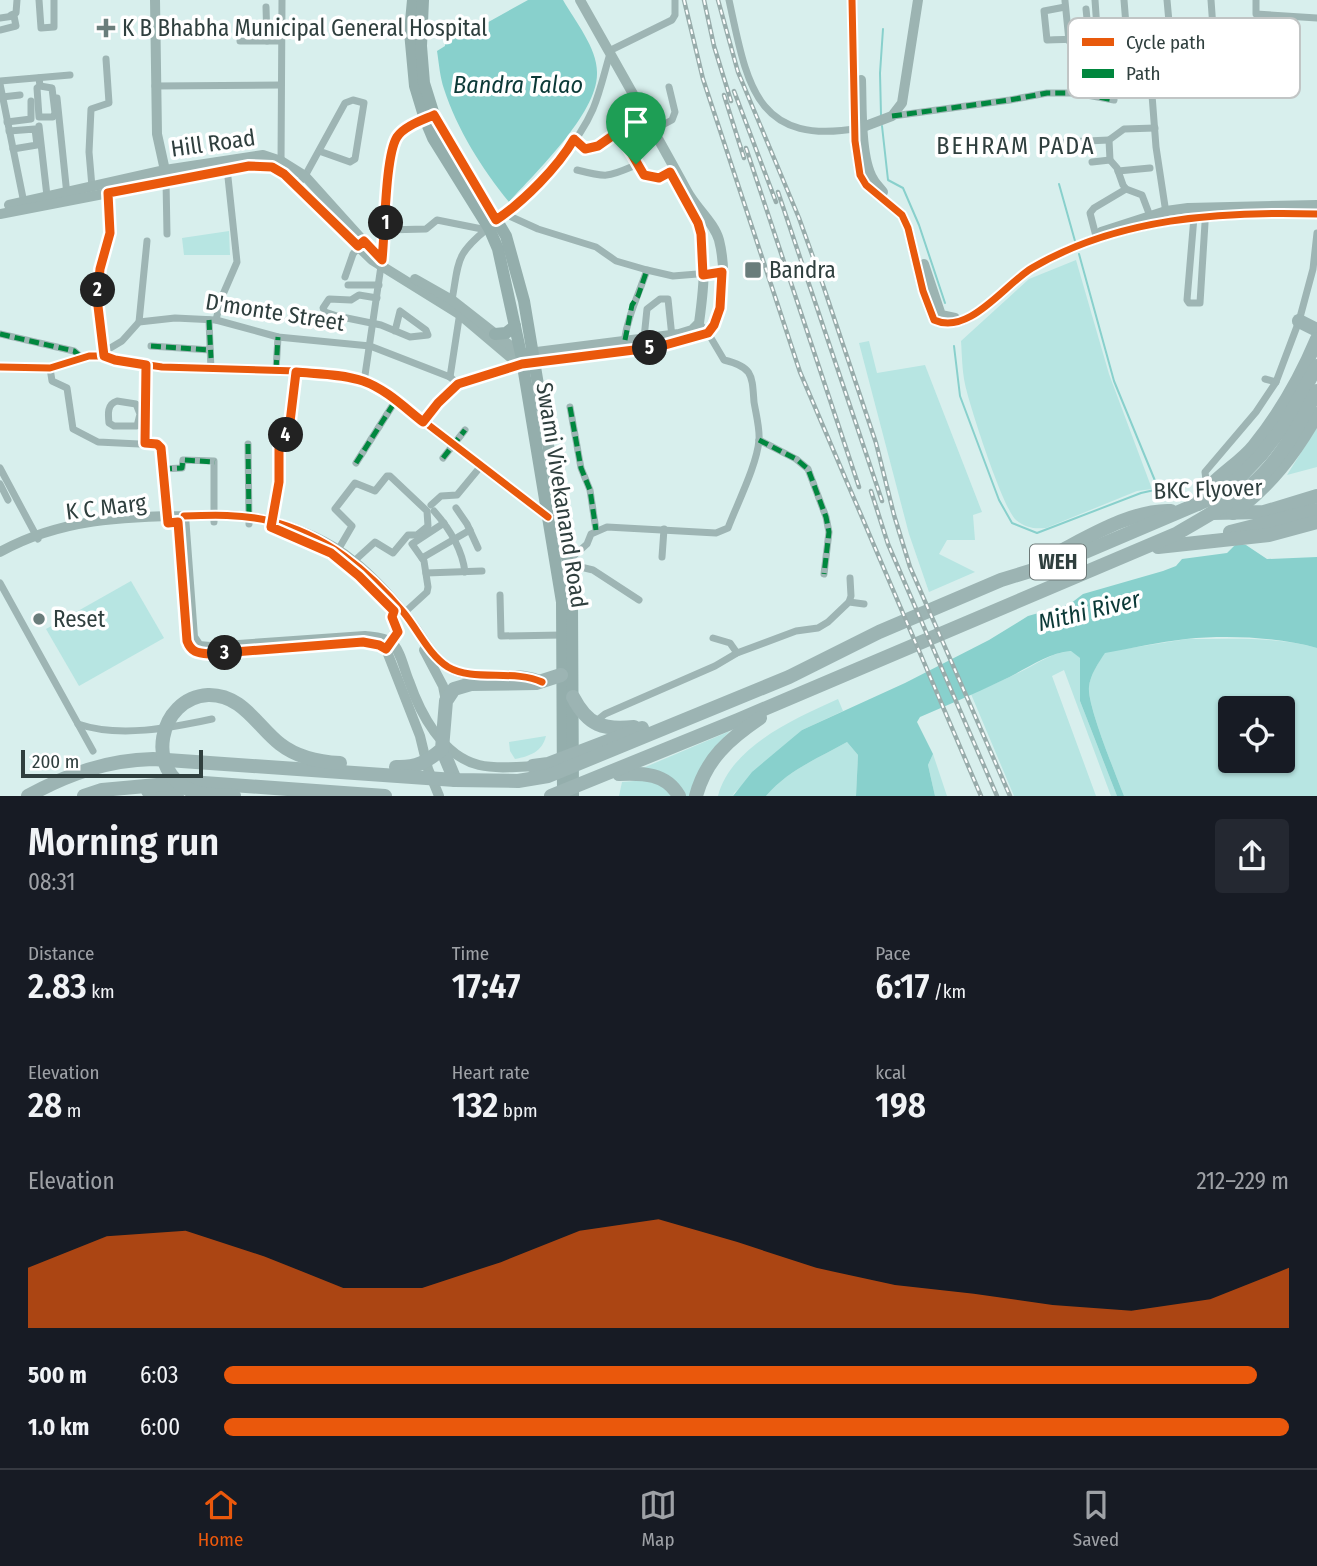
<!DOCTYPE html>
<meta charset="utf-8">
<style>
:root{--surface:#171b24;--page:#242831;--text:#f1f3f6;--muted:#9ea1a6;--line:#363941;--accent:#ea580c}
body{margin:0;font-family:"Fira Sans Condensed",sans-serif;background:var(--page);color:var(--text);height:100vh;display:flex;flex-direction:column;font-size:26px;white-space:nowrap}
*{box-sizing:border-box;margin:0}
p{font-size:23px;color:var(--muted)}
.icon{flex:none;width:38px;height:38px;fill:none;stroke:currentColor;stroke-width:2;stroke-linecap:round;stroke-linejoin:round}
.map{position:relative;height:796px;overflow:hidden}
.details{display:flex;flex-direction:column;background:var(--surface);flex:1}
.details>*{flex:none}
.tools{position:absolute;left:1218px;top:696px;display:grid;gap:14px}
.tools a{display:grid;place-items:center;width:77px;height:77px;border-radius:7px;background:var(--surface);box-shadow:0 2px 5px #0004;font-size:35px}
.scale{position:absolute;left:21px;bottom:18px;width:182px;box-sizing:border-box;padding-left:7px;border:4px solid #2f3f3e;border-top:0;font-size:19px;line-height:24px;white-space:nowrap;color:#2f3f3e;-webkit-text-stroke:5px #fff;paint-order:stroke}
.pin{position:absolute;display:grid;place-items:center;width:60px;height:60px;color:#fff;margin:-72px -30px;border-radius:50% 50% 50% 0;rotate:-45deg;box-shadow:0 0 7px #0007}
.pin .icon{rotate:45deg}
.km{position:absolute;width:35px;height:35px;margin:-18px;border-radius:50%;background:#222;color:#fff;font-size:19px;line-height:35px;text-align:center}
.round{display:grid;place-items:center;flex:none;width:74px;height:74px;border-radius:7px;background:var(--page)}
.summary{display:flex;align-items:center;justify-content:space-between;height:119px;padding:0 28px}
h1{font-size:38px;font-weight:600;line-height:52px}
.metrics{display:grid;grid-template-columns:repeat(3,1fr);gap:10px;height:119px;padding:7px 28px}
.metrics div{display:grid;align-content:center}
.metrics b{font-size:35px;font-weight:600}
.metrics small{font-size:19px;font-weight:400}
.metrics p{font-size:19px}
.chart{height:196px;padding:14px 28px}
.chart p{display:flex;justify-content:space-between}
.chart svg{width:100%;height:126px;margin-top:7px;fill:var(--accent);opacity:.7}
ul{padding:0 28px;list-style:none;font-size:23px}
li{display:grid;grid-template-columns:112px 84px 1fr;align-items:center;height:52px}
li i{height:18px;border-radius:9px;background:var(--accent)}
.tabs{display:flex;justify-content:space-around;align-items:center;height:98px;border-top:2px solid var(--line);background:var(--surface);font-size:19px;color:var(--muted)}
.tabs a{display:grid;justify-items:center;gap:4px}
.tabs .active{color:var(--accent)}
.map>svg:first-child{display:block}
.green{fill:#b7e5e2;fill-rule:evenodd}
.water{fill:#88d0cc}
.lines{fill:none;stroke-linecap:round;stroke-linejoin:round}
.stream{stroke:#88d0cc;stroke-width:2}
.street{stroke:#9eb5b4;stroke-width:7}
.secondary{stroke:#9cb4b2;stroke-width:10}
.primary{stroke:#94aeac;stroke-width:12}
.highway{stroke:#9cb4b3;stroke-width:14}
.rail-casing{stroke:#98acab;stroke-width:4.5}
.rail{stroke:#fff;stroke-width:2;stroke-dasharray:5;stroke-linecap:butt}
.quiet{stroke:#00873e;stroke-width:5;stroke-dasharray:10 5;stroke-linecap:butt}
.cycleway-casing{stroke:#fff;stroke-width:11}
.cycleway{stroke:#e8590c;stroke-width:7}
.route-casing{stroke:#fff;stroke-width:14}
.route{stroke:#ea580c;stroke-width:9}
.poi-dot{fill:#6a7d7b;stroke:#fff;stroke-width:2.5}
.labels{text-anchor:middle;stroke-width:7;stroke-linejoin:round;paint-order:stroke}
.shield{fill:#fff;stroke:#6d7978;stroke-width:2}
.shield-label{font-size:21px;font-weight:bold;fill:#2f3f3e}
.poi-label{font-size:23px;fill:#2f3f3e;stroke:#fff;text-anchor:start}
.street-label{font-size:23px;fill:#2f3f3e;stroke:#fff}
.water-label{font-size:24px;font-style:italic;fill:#0b3937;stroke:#fff}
.neighbourhood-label{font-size:24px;letter-spacing:2px;fill:#2f3f3e;stroke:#fff}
.key{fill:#fff;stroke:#c1c5c5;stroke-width:2}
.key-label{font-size:19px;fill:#2f3f3e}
</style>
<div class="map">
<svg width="1317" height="796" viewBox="0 0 1317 796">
<rect width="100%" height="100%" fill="#d8efed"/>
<g class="green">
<path d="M229,231L230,255H184L182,238Z"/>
<path d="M1076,260L1109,374L1152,489L1137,491L1046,528C1034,529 1026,528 1016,520C1003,509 969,404 965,384C962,370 962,355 961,341L1029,279Z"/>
<path d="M869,341L877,373L925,365L982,512L973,515L975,540H947L939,554L975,572L929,592L909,534L859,343Z"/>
<path d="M1317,427V467L1287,475Z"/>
<path d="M131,581L164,638L79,686L46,629Z"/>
<path d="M1187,639C1230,639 1275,636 1317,648V796H1124C1116,775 1087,705 1089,687C1090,675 1099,662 1105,652ZM1230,709H1283V761H1230Z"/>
<path d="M1072,651L1080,658V701L1117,796H1111L1064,670L1052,676L1096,796H1014L971,694C989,686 1007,679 1024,670C1040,662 1053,652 1072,651Z"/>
<path d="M838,699L843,711L802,730L734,793L733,796H718C731,746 796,718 838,699Z"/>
<path d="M730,731L713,749L691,796H683L643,768Z"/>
<path d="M546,736C542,752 530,756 515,759L510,751L509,742Z"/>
<path d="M847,742L858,755L856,796H766C788,770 819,758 847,742Z"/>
<path d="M933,754L947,796H935L928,765Z"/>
<path d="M647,780L662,786L672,796H619L622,782Z"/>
</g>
<g class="water">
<path d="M528,0H563C575,21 598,49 597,74C597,114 535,173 509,202C482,169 457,129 444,89C440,77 439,64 437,51L445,46V37L465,35Z"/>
<path d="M1237,543L1246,545L1267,559L1317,557V648C1277,637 1228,635 1186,639C1159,642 1132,648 1105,653C1099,662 1090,675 1089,687C1087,705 1116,775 1124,796H1117L1080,701V658L1071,651C1046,653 1024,671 1001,681C974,694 947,705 920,717L917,722L933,754L928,765L935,796H856L858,755L847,742C819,758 788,770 766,796H733L752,772L802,730L905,683L989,640L1028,616L1070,604L1083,594L1163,571L1176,566L1182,559L1227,553Z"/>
</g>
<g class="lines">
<g class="stream">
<path d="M881,115L880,73L883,29"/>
<path d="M882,126L888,180L903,188L919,225L945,303"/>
<path d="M1059,184L1075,241"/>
<path d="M1079,254L1114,381L1158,488"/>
<path d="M954,346L960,396L999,500L1012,523L1037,533L1141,493L1159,489L1166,499"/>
</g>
<g class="street">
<path d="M39,0L41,28L54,27V0"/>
<path d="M729,0C747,82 754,147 859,128"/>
<path d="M1095,0L1098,43L1119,42"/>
<path d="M1124,0L1130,75L1147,86L1152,95L1156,147L1166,213"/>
<path d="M1167,0L1173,66"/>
<path d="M1211,0L1216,70"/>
<path d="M1256,0V14L1317,18"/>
<path d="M1065,1L1069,41"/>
<path d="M266,7L267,41"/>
<path d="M1065,7L1044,11L1047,40C1061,39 1074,40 1089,38L1086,9"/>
<path d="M11,15L16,13L17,0"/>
<path d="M0,18L14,16L16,26L0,30"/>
<path d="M240,41H281"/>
<path d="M1126,45L1214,40"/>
<path d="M609,51L672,20L675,15V0"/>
<path d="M39,78L40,86L37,88L39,117H53L55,113L52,88L40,86"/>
<path d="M0,81L70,75"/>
<path d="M0,84L24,203"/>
<path d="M155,86L281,85"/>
<path d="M2,97L20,95"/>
<path d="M57,98L67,195"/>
<path d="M893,116L1010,100L1047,93H1076L1114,100"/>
<path d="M7,122L31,119V101"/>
<path d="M39,126L47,196"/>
<path d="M653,130L672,120L675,112L669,87"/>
<path d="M9,131L35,129L37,145L13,149"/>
<path d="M574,139L585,149L598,146L615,134L622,137L644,175L659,178L670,172"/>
<path d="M1065,142L1109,140"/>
<path d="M1092,162L1110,160"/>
<path d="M281,164L282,0"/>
<path d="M577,170C608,178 608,177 636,165"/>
<path d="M1118,171L1150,168"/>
<path d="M166,181L167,234"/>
<path d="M296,186L305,176L345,103L353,100L364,103L355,159L350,162L319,151"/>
<path d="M92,187L89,152L91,109L109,103L106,59"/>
<path d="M505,214L538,229L596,247L616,261L647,270L673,276L722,272"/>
<path d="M503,216C537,187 575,150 593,109C600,92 604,74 609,57L612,56"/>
<path d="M1150,216L1142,195L1126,189L1123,185L1117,168L1110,160L1109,140L1124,129L1155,128"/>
<path d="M1194,217L1187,300L1189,303H1200L1205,223"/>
<path d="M385,230L426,229L437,220L487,230"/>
<path d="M1097,240L1090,213L1094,208L1126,189"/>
<path d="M345,277L353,254L361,244"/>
<path d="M348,285H379"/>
<path d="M377,298L359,295L351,300L329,299L323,308L325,312L337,316L381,325L410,337L428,335L426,330L400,311L395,331"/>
<path d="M452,300C459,261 455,255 487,229"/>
<path d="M209,320L211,370"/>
<path d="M216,320L221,299L237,262L227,168"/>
<path d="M139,322L147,241"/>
<path d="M0,334L74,351L82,358"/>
<path d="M644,338L647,309L660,299H668L672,337"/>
<path d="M624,342C628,315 638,296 647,270"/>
<path d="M151,346L210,350"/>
<path d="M104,355L97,298L100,269L110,232L108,191"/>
<path d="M104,356L107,350L122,341L139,322L175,318L216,320L278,337L370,346L450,377L458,384"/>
<path d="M0,367L50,368L89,356H104L115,360L162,367L297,371L339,376L364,382L396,400L548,517"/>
<path d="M50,368L52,381L67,388L73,429L98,442L160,445L168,523"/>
<path d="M276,370L278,337"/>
<path d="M450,377L460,312"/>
<path d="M1265,379L1276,382"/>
<path d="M364,382L381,266"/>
<path d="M117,401L136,404L140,414L137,426H114L109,423C108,414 107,404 117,401Z"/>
<path d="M570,407L581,468L590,490L596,530"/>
<path d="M423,422L438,403L458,384L521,364"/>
<path d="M759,440L796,459L808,469L826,517L829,532L824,574"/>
<path d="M145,443L146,365"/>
<path d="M248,444L249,524"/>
<path d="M443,458L465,430"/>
<path d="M356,463L396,400"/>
<path d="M0,468L38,539"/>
<path d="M162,469L182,468L183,460L214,461V522"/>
<path d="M0,484L8,500"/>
<path d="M1207,488L1205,472L1256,412L1276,382L1299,321L1313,269L1317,233"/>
<path d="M431,505L441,496L457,495L481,466"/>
<path d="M456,508L467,524L478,548"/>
<path d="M434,511C449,528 462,548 465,572"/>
<path d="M271,527L280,482L279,446L285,437L290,422L297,371"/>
<path d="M338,550L352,526L335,509L355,483L375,491L387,476H390L427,511L428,526L417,535H408L393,553L375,542L352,563"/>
<path d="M662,557L664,529"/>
<path d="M422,558L470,530"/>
<path d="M568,561L587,544L591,534L607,527L716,533L728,528C737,504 757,465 759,440C760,429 756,414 754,402C752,375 753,367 724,360L708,333L699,323"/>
<path d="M568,564L593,570L639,600"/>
<path d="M426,573L482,571"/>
<path d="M0,583L93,751"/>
<path d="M500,595L501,636L562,635"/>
<path d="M849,602L851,596L850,578"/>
<path d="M404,613L427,592L428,587L424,561L412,544L444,523"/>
<path d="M713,638L730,643L737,653"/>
<path d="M595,722L605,714L715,666L737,653L796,631L818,628L828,622L849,602L864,604"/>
<path d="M78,724C119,738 171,728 212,719"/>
</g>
<g class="secondary">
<path d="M155,0L157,134L166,175"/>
<path d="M852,0L855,141L860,175L866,185L902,215L908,228L923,291L934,320C969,336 1004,285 1032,268C1117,218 1221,211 1317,214"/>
<path d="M861,80C862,104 860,158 873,179C875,183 880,188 883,192"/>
<path d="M863,127L892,116L902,103L918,0"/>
<path d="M9,205L165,170L263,155L281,161L305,176L368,246"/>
<path d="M0,214L227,170L249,166L273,167L296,186L372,260L459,314L511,358L522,364L658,347L708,333C725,309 726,268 719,240C714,222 696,208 687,191C652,127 616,64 580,0"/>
<path d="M1101,232L1166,211L1188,208L1317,205"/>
<path d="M924,264L941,315L955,318"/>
<path d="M381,266C385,239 385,154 398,135C405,126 421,121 431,116"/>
<path d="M415,279L452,300L521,354L679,334L692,330L699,323C704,287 710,239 690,206"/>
<path d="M184,516L193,637L199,646L210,647L365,636C373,637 384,637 391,642C401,650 404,670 409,681C420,713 442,756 479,765C496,769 516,767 533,766"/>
<path d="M326,551L363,580"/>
<path d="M0,552C59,519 125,516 191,516C217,515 245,514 271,521C298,528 330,542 352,560C372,575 399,605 414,626C424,640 433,657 448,667C473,683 509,669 537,679"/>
<path d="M180,563L187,641C191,650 195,653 205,654"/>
<path d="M368,643L386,649L420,736L428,769L439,796"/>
<path d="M389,646L398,632L392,616L398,607"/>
<path d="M424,650L443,686L446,701"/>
</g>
<g class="primary">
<path d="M413,0L410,32L415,86L425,119L433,138L489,228L498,249L521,354L562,602L563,796"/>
<path d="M423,0L421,46L424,83L434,115L506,236L524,301L569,570L572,603L573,796"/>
<path d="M495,334L506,333L515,326"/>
</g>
<g class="highway">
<path d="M1299,321L1317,330"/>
<path d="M1198,504C1206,482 1238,466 1254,446C1280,414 1301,377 1317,339"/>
<path d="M1212,513L1264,512L1317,496"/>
<path d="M1233,513C1270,486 1295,453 1317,414"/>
<path d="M1230,532L1317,510"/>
<path d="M1158,547L1269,535L1317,522"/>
<path d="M1051,556C1085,539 1132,509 1171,511"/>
<path d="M573,697C588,726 603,730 634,727"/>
<path d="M442,749L455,780"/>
<path d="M533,766L548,764L642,728"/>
<path d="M396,767C416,768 427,762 442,749L446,701L454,689L471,684L536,683L561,675"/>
<path d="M619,774C643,773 666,773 679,796"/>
<path d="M148,791L177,796"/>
<path d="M28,796C68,774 107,760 153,759L455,780L518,781L548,776L789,677L879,632L1001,580L1066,560L1214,497L1241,476L1261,455L1285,424L1317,366"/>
<path d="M84,796L102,790L190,782L385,796"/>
<path d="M234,796C221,795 204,796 192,791C144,772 158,698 208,695C242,694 257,726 280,744C298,758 319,762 340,763"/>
<path d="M551,796L738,720L1176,534C1201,519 1227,506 1249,487C1279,462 1299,426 1317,391"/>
<path d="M696,796C706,759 729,739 760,718"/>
</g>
<g class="rail-casing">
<g id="rail">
<path d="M684,0L703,79L800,372L981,796"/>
<path d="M704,0L714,46L731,101"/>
<path d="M718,0L738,72L799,218L823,285L876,443L894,515L910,567L1010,796"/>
<path d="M734,91L776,202"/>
<path d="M724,95L744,158"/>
<path d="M746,148L859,487"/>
<path d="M778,192L882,501"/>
<path d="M871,491L888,544L997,796"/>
</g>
</g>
<use href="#rail" class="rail"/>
<g class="quiet">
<path d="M892,116L1010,100L1047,93H1076L1114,100"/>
<path d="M703,275L722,272"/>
<path d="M209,320L211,358"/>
<path d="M0,334L74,351L82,358"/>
<path d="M625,340L632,305L638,296L647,270"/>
<path d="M151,346L210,350"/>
<path d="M276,370L278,337"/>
<path d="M145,393L146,365"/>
<path d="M570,407L581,468L590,490L596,530"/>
<path d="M759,440L796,459L808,469L826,517L829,532L824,574"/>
<path d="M248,444L249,517"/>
<path d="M443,458L465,430"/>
<path d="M356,463L396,400"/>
<path d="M162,469L182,468L183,460L215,462"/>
</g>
<g class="cycleway-casing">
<g id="cycleway">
<path d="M852,0L855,141L860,175L866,185L902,215L908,228L923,291L934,320C969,336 1004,285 1032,268C1117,218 1221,211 1317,214"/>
<path d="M0,367L50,368L89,356H104L115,360L162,367L297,371L339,376L364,382L396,400L548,517"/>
<path d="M184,516C212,515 242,514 270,521C326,535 368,570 404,613C418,630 429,655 448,667C473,682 514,669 542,682"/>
</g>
</g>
<use href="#cycleway" class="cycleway"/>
</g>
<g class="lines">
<g class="route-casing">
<path id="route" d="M434,115L496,220C523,202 558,167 574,139L585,149L598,146L615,134L622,137L644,175L659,178L670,172L698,223L701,234L703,275L722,272L720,308L714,325L708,333L658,347L522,364L458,384L438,403L423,422C405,408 386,389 363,381C342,374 318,374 296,372L290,422L285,437L279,446V482L271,527L331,553L359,576L394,611L392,617L398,632L386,649L379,645L363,642L209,654C197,653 191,652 187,641L178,522L168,523L161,448L157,444L145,443L146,365L115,360L104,356L97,298L100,269L110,233L108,193L249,166L272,167L284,174L358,246L364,241L382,260C385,233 385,156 397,137C404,126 423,120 434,115Z"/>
</g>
<use href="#route" class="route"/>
</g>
<g class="poi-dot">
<path d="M102.5 17.5h7v7h7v7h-7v7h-7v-7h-7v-7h7z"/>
<rect x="744" y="261" width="18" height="18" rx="3.5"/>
<circle cx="39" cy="619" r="7"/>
</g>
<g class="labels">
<rect class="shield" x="1030" y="544.5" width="56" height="35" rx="5"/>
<g class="shield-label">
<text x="1058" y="569">WEH</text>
</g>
<g class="poi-label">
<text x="122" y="36">K B Bhabha Municipal General Hospital</text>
<text x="769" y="278">Bandra</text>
<text x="53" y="627">Reset</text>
</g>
<g class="street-label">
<text transform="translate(213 143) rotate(-8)" y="8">Hill Road</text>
<text transform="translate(275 312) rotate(9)" y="8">D'monte Street</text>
<text transform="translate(1208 489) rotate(-2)" y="8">BKC Flyover</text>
<text transform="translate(562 495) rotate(81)" y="8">Swami Vivekanand Road</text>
<text transform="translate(106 507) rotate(-7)" y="8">K C Marg</text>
</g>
<g class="water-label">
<text x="518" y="93">Bandra Talao</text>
<text transform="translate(1089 611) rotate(-14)" y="8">Mithi River</text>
</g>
<g class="neighbourhood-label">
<text x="1016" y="154">BEHRAM PADA</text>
</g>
</g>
<rect x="1068" y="18" width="232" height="80" rx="10" class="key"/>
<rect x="1082" y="38" width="32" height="8" fill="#e8590c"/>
<rect x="1082" y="69" width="32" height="9" fill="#00873e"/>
<g class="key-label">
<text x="1126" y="49">Cycle path</text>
<text x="1126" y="80">Path</text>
</g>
</svg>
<div class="tools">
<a><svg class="icon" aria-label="locate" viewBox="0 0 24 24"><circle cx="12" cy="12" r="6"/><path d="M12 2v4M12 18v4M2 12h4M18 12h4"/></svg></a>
</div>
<div class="scale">200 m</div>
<div class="pin" style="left:636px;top:164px;background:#1e9e55"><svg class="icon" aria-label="arrive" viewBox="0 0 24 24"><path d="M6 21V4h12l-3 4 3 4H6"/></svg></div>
<b class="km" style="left:386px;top:223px">1</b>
<b class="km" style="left:98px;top:290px">2</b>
<b class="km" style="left:225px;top:653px">3</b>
<b class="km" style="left:286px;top:435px">4</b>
<b class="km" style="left:650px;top:348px">5</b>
</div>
<section class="details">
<div class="summary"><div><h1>Morning run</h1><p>08:31</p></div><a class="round"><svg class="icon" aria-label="share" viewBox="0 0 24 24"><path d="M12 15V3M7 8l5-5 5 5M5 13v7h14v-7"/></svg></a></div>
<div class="metrics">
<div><p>Distance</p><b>2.83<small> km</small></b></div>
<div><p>Time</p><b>17:47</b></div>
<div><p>Pace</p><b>6:17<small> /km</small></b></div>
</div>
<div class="metrics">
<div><p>Elevation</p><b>28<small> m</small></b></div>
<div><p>Heart rate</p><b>132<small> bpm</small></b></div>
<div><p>kcal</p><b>198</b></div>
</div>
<div class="chart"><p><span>Elevation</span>212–229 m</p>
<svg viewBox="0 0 160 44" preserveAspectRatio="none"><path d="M0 44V23L10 12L20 10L30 19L40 30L50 30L60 21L70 10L80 6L90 14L100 23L110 29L120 32L130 36L140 38L150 34L160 23V44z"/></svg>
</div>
<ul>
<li><b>500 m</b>6:03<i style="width:97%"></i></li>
<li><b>1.0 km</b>6:00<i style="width:100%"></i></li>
</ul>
</section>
<nav class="tabs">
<a class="active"><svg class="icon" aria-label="home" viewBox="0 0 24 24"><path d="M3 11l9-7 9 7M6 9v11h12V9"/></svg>Home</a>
<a><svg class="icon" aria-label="map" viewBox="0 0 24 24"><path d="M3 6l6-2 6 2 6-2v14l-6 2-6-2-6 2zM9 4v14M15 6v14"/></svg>Map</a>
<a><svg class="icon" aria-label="saved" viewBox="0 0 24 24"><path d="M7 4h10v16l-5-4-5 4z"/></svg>Saved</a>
</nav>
